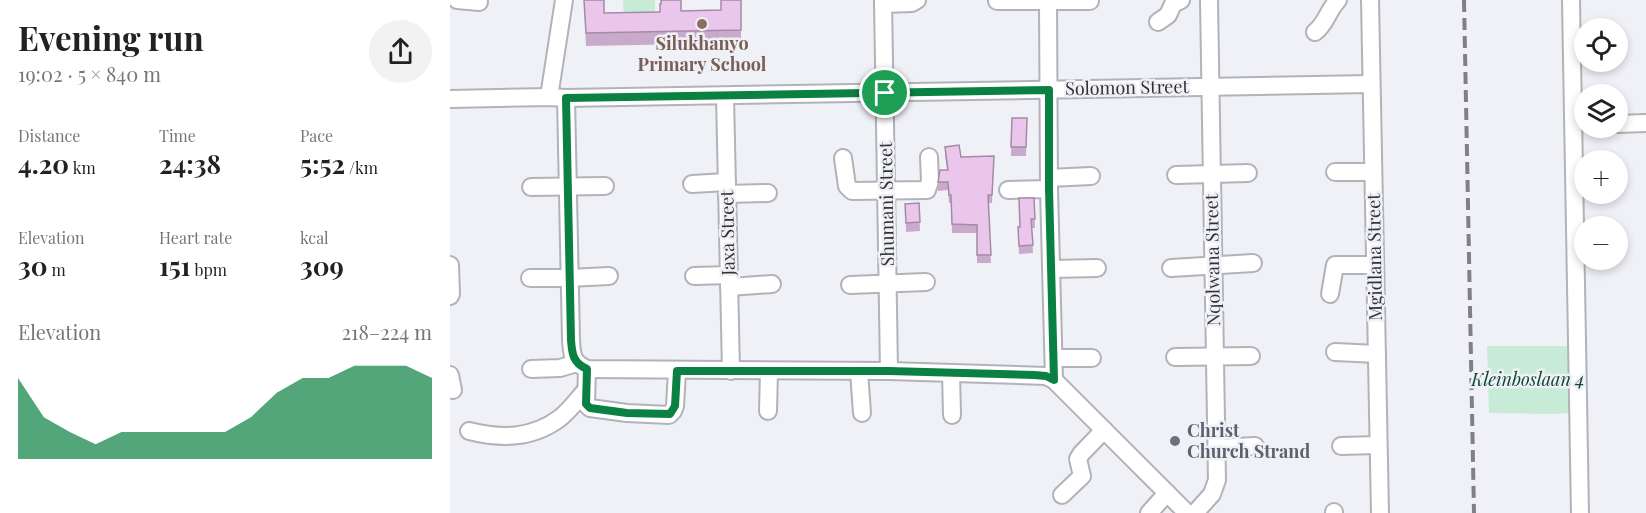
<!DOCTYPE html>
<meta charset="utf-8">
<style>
:root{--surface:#fff;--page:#f2f2f2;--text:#222;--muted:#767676;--accent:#0b8043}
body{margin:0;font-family:"Playfair Display",serif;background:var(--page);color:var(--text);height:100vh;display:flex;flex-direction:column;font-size:22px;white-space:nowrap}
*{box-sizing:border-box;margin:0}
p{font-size:20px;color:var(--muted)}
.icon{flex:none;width:33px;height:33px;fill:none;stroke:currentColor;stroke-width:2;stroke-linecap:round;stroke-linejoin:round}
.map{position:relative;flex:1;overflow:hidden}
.sheet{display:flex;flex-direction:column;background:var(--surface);width:450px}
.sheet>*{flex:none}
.controls{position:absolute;left:1124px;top:18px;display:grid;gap:12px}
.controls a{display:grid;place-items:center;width:54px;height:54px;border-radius:50%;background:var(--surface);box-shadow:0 3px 9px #0003;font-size:30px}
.pin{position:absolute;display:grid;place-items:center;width:51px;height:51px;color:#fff;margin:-26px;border:3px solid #fff;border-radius:50%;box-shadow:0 2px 6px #0007}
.round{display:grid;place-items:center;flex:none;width:63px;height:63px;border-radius:32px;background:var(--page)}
.overview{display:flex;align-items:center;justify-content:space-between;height:102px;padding:0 18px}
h1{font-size:33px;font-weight:700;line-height:45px}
.metrics{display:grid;grid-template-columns:repeat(3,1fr);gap:9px;height:102px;padding:6px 18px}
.metrics div{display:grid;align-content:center}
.metrics b{font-size:26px;font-weight:700}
.metrics small{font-size:16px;font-weight:400}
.metrics p{font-size:16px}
.chart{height:168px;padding:12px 18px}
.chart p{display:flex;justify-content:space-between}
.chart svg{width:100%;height:108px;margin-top:6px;fill:var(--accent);opacity:.7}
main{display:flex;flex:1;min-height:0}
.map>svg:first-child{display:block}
.green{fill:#c7ebd7}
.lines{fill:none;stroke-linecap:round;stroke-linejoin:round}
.minor-casing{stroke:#b2b2b9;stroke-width:20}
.minor{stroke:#fff;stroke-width:16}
.rail{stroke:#808084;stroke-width:4;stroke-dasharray:12 6;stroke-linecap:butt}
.wall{fill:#caaacb}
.building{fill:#ebc6ec;stroke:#a48ba5;stroke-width:1.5}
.route-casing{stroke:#fff;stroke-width:12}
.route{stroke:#0b8043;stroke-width:8}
.education-dot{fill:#8d6e63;stroke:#f0f0f7;stroke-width:2}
.worship-dot{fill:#6b7280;stroke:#f0f0f7;stroke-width:2}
.labels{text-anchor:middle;stroke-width:5;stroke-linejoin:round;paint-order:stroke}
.education-label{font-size:18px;font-weight:bold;fill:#785e54;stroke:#f0f0f7}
.street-label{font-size:18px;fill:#323335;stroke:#f0f0f7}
.park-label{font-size:18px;font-style:italic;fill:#094a31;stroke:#f0f0f7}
.worship-label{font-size:18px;font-weight:bold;fill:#5b616d;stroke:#f0f0f7;text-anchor:start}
</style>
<main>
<section class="sheet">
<div class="overview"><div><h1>Evening run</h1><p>19:02 · 5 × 840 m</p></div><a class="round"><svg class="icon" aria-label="share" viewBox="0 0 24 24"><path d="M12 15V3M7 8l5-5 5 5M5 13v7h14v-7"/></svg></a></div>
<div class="metrics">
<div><p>Distance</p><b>4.20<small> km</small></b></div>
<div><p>Time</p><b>24:38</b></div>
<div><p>Pace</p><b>5:52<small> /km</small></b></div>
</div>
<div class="metrics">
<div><p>Elevation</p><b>30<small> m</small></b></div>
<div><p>Heart rate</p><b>151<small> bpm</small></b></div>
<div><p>kcal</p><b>309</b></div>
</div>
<div class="chart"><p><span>Elevation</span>218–224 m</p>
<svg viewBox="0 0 160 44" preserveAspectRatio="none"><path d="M0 44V11L10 27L20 33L30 38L40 33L50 33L60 33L70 33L80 33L90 27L100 17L110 11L120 11L130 6L140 6L150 6L160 11V44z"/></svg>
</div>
</section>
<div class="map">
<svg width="1196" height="513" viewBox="0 0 1196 513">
<rect width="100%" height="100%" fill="#f0f0f7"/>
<g class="green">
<path d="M173,0H205V21L174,22Z"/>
<path d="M1037,346H1117L1120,413L1101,414L1039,413Z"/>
</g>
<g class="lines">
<g class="minor-casing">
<g id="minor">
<path d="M7,0L29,2"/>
<path d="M433,0L439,371"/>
<path d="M598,0L599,189L604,380"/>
<path d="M920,0L930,513"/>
<path d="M1121,0L1130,513"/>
<path d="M547,1H640"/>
<path d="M433,4L462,3L467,0"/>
<path d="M708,22L718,15L723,4L731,0"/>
<path d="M865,32C876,24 878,10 888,0"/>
<path d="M275,96L281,371"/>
<path d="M99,97L114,0"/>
<path d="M116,98L121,340C122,356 122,362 137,369L439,371L596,376L604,380L737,513"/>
<path d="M0,99L99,97L116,98L921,84"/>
<path d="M1167,124L1196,123"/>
<path d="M393,158L397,186L402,191L477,190L480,181L479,157"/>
<path d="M885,172H923"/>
<path d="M726,175L798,173"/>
<path d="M599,178L641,176"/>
<path d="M242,184L277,182"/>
<path d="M81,187L155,186"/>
<path d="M558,190L599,189"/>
<path d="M277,194L318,193"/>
<path d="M0,265L1,294L0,296"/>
<path d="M721,268L803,263"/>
<path d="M602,269L647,268"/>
<path d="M244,276L279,275"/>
<path d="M80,278H119L159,276"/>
<path d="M400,285L476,282"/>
<path d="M279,287L322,284"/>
<path d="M880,294L885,265H925"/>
<path d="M885,352L927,354"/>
<path d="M725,357L801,356"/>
<path d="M604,358H642"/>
<path d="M81,369L110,368L127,363"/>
<path d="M137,369L136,404L140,408L177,413L219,415L223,411L225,406L227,371"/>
<path d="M409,371L412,413"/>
<path d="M501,373L502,415"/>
<path d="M0,375L3,390"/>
<path d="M318,411L319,371"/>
<path d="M19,431C51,439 82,439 110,418C120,410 128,399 136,390"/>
<path d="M891,446L928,445"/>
<path d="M766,448L805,446"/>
<path d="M612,495L632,476L628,459L631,454L654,430"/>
<path d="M699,513L717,493"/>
<path d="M745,513L762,494L767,480L759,0"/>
<path d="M884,513V512"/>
</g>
</g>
<use href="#minor" class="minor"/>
<path class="rail" d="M1014,0L1024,513"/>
</g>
<g class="wall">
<path d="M134,0L154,10V13L271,10L291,0V43L136,46Z"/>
<path d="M562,118H577L576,156H561Z"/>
<path d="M495,147L511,157L544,156L542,203H538L541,263H527V233H502L501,203H499L498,190L488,191V182L497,170L495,155Z"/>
<path d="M584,198L585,228H582L583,253L569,254L568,227H570Z"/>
<path d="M469,203L470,231L456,232L455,204Z"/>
</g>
<g class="building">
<path d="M134,0H154V13L210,12V4H211V0H231V11L271,10V0H291V30L136,33Z"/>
<path d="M562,118H577L576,147H561Z"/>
<path d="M509,145L511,157L544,156L542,195H538L541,255H527V225L502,224L501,195H499L498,182H488L490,170H498L495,147Z"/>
<path d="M569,198H584L585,219H581L583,245L569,246L568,227H570Z"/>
<path d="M469,203L470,222L456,223L455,204Z"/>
</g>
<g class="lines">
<g class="route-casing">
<path id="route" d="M599,90V189L604,380L596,376L584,375L439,371H227L225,406L220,414L177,413L140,408L136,404L137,369C123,363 122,354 121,340L116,98Z"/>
</g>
<use href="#route" class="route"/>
</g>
<circle class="education-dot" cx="252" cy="24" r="6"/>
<circle class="worship-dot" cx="725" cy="441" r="6"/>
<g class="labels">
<g class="education-label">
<text x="252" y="50">Silukhanyo<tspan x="252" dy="21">Primary School</tspan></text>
</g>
<g class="street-label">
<text transform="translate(677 88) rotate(-1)" y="6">Solomon Street</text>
<text transform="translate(437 204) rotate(-91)" y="6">Shumani Street</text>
<text transform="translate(278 233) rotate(-91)" y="6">Jaxa Street</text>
<text transform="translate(925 257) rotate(-91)" y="6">Mgidlana Street</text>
<text transform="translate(763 260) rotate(-91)" y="6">Nqolwana Street</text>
</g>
<g class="park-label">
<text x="1078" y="386">Kleinboslaan 4</text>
</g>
<g class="worship-label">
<text x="737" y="437">Christ<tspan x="737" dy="21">Church Strand</tspan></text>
</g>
</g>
</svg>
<div class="controls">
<a><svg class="icon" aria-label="locate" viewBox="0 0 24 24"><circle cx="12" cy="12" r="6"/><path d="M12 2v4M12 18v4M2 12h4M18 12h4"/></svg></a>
<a><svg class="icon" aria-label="layers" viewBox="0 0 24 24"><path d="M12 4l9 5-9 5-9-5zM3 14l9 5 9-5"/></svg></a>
<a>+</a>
<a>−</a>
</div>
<div class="pin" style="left:435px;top:93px;background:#1e9e55"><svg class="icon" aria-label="arrive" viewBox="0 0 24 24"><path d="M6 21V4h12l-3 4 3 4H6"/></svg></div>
</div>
</main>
